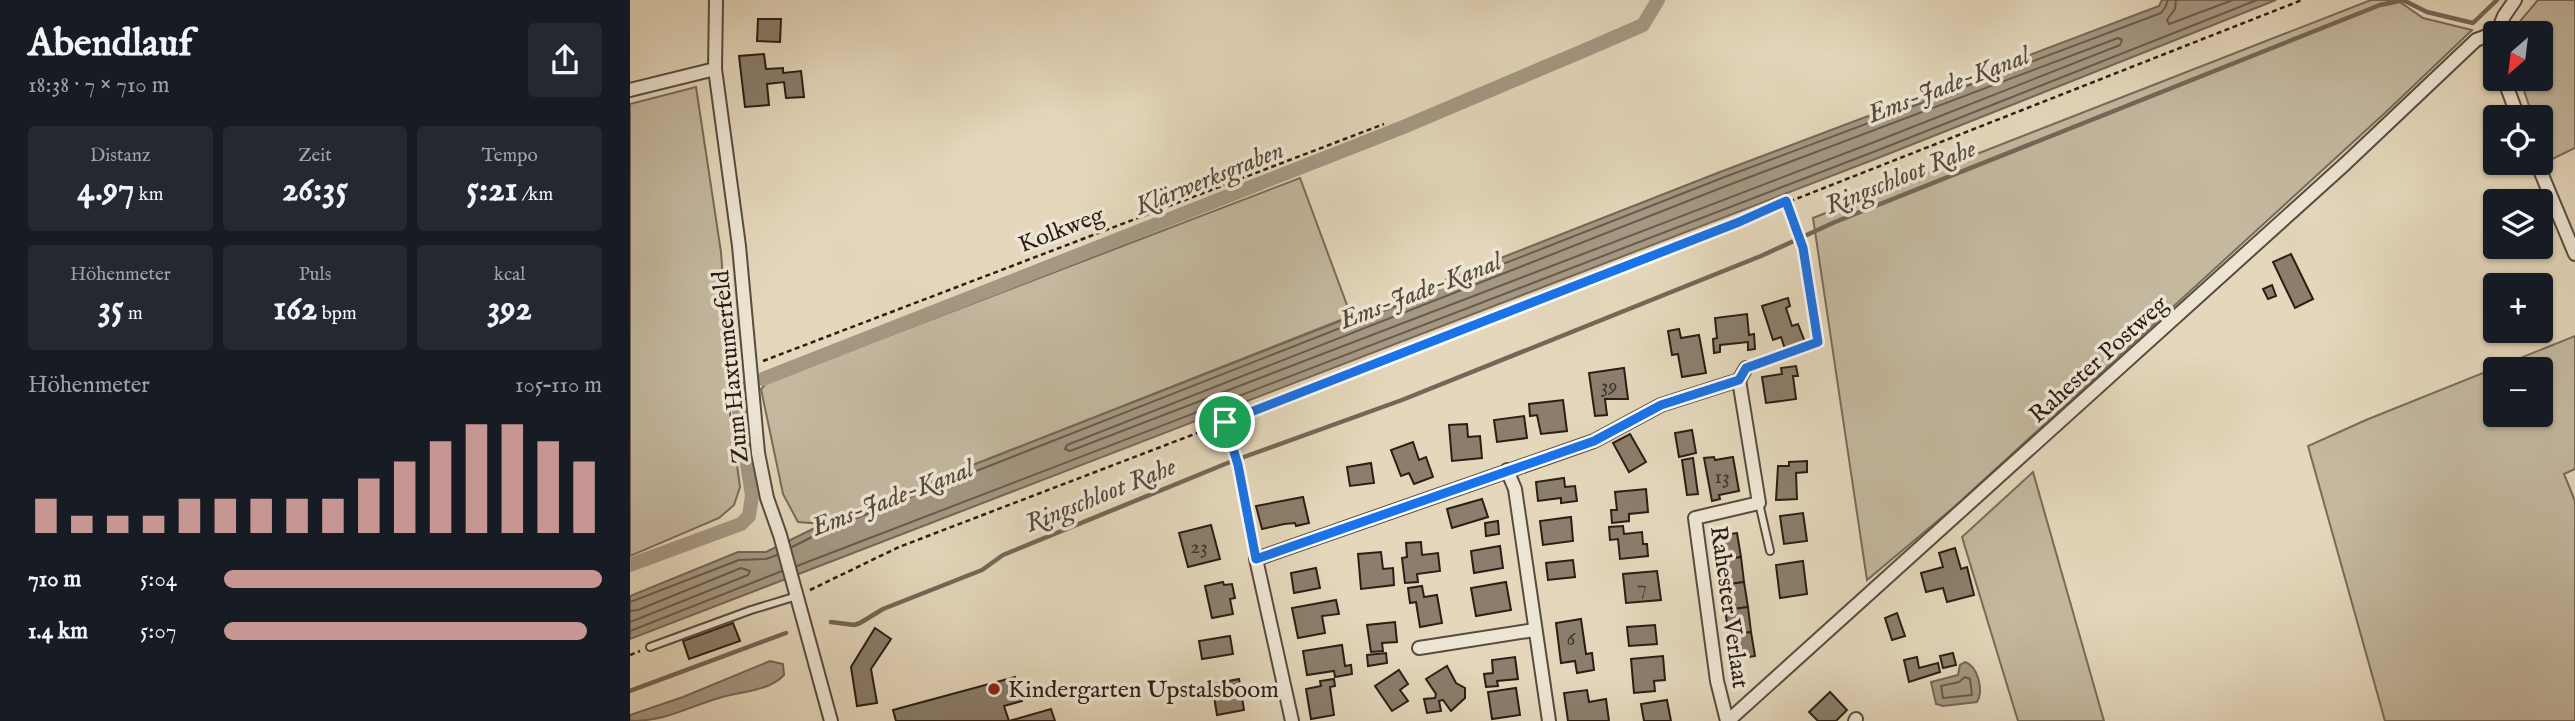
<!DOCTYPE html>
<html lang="de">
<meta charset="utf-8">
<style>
:root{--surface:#171b24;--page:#242831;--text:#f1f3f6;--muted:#9ea1a6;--accent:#c59692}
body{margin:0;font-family:"IM FELL English",serif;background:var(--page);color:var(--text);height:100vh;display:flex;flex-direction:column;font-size:26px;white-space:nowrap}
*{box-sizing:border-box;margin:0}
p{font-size:23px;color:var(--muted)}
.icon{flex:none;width:38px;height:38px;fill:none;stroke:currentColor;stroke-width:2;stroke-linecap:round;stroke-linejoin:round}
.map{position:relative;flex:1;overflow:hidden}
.drawer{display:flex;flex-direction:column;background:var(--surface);width:630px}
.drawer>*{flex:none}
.needle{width:46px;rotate:208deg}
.tools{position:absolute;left:1853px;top:21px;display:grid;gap:14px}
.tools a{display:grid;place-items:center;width:70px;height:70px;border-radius:7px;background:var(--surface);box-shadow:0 2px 5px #0004;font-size:35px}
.pin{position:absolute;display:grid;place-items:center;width:60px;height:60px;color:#fff;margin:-30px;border:4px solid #fff;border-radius:50%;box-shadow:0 2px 7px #0007}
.round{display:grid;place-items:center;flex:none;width:74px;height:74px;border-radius:7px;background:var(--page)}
.summary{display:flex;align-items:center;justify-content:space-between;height:119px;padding:0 28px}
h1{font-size:38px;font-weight:700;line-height:52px}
.figures{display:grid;grid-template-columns:repeat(3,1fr);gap:10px;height:119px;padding:7px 28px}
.figures div{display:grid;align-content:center;border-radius:7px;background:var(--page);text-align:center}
.figures b{font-size:35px;font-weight:700}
.figures small{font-size:19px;font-weight:400}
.figures p{font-size:19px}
.chart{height:196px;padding:14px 28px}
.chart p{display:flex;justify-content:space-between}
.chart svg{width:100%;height:126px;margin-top:7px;stroke:var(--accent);stroke-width:6}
ul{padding:0 28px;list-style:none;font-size:23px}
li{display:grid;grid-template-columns:112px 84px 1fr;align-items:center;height:52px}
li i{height:18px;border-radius:9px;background:var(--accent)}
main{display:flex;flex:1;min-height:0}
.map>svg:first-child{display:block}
.green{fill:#c4b89f;stroke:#776b5a;stroke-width:2;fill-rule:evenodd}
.water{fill:#a59883;stroke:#746757;stroke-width:2}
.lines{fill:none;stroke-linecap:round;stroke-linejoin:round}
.shore{stroke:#685b4c;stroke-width:2}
.stream{stroke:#746757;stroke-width:4.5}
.canal{stroke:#a59883;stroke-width:14}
.building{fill:#8b7e6c;stroke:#2a1e16;stroke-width:2}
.lane-casing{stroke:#584c3f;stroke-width:10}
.street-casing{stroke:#584c3f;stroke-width:16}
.path{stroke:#2a1e16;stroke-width:2.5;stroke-dasharray:5 3.5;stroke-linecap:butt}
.lane{stroke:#ede5d3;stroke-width:6}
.street{stroke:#ede5d3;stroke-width:12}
.route-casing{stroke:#fff;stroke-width:14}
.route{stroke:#1a73e8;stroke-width:9}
.poi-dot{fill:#8f2418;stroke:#ede5d3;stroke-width:2.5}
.labels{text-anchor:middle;stroke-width:7;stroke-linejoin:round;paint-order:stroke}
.number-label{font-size:21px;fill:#42362c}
.street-label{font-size:24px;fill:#2a1e16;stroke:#ede5d3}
.poi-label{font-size:24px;fill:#2a1e16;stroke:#ede5d3;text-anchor:start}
.water-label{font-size:26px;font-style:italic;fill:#55493c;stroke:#ede5d3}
</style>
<main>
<section class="drawer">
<div class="summary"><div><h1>Abendlauf</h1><p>18:38 · 7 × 710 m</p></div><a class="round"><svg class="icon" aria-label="share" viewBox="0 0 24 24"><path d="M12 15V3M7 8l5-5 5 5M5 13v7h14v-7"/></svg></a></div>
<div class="figures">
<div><p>Distanz</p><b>4.97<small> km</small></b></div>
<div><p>Zeit</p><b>26:35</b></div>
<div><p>Tempo</p><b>5:21<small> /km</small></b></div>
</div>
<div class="figures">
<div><p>Höhenmeter</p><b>35<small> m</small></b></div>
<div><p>Puls</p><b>162<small> bpm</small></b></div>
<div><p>kcal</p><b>392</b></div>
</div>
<div class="chart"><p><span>Höhenmeter</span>105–110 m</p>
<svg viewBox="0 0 160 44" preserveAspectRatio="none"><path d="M5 44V32M15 44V38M25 44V38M35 44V38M45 44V32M55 44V32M65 44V32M75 44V32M85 44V32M95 44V25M105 44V19M115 44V12M125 44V6M135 44V6M145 44V12M155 44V19"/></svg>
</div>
<ul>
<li><b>710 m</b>5:04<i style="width:100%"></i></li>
<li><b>1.4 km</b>5:07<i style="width:96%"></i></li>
</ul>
</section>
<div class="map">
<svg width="1945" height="721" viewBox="0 0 1945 721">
<rect width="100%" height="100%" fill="#e4d7bb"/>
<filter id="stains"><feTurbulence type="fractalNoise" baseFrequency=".00286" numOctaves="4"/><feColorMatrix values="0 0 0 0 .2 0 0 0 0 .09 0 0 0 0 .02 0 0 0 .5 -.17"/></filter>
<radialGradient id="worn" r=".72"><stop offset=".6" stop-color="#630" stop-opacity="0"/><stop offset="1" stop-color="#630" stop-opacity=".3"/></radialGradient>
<g class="green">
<path d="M1741,0H1767L1793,18L1842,30L1756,112L1323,508L1237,580L1183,218Z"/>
<path d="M1908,0H1945V148L1918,161L1911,140V117H1903L1890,79H1911V33H1886L1891,20Z"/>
<path d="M66,87L91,252L97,338L95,358L97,391L110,487L104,505L89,518L0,556V104Z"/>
<path d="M670,178L721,316L193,524L168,522L153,494L131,389L138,382Z"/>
<path d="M1945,336V469L1934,474L1945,501V721H1755L1678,446L1736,420ZM1911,369V415H1866V369Z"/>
<path d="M1403,472L1474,721H1388L1332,537Z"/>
</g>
<g class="water">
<path d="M1532,0H1646L1253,156L0,639V596L108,552H136L193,524L1090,172L1529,6Z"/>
<path d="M140,661L153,664L154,675C138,692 111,691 89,698C55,708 37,721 0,721V715L53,697Z"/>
<path d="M1335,662C1348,666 1354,691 1347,702L1313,706L1306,704L1301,682L1328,675L1330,665Z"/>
</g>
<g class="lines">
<g class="shore">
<path d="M1546,0L1545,9L1537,20L1539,24L1603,0"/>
<path d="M1488,38L1492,40L1490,45L1247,141L440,451L435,449L437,445L1096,186Z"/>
<path d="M162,547L196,530L1092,178L1531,13L1535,8L1538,0"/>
<path d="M167,566L1251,149L1627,0"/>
<path d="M0,602L109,560L136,559L147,555"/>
<path d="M0,611L8,610L111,568L120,571L118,575L0,622"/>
<path d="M0,631L152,571"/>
<path d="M1335,677L1340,679L1342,695L1313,698L1311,686L1329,682Z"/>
</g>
<g class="stream">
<path d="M1773,0L1797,12L1843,23L1867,0"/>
<path d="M201,622L224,625L230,623L253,609L352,570L373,555L600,462L772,400L1131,256L1205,222L1750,5L1774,0"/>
<path d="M0,691L156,633"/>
</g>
<g class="canal">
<path d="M133,379L771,128L960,48L1013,25L1028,0"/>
<path d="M0,565L111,524L119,516L122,496L106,391L111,388"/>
</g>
</g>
<g class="building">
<path d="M128,19H151L150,42L127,41Z"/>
<path d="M134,54L136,69L153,68V73L171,71L174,97L156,98L154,82L137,84L139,105L115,107L109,56Z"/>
<path d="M1661,254L1683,299L1665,308L1643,262Z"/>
<path d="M1642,285L1646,296L1638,299L1633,289Z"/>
<path d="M1158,298L1160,306L1156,308L1162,326L1168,324L1176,345L1156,352L1151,337L1143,340L1132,306Z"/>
<path d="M1117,314L1119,335L1124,334L1125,349L1118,350V342L1090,345V352L1084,353L1083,339L1087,338L1085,318Z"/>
<path d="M1049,329L1051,338L1069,335L1076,373L1052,377L1048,354L1042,355L1038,331Z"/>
<path d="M1166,366L1168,376H1163L1166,399L1136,403L1132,377L1152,374L1151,368Z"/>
<path d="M994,368L998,399H975L977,415L965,416L959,373Z"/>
<path d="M933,400L937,431L911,434L907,415L900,416L899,404Z"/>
<path d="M894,416L897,438L867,442L864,420Z"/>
<path d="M837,424L838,437L850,436L852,458L822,461L819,425Z"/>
<path d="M1062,430L1066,453L1049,457L1045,433Z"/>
<path d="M1000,434L1016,462L999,472L983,443Z"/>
<path d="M783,442L789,460L796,457L803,477L784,484L779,473L771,476L761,450Z"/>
<path d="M1084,457L1085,460L1103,457L1109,491L1089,495L1090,499L1082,501L1074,458Z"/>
<path d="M1063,458L1068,494L1057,495L1052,460Z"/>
<path d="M1177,461V472L1166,473L1167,499L1146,500L1148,466H1159V462Z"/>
<path d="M741,463L744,483L720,486L717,467Z"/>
<path d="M934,478L935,487L945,486L947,501L931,503V498L908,501L906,482Z"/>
<path d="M1016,489L1018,512L999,514V521L982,523L981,510H987L985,492Z"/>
<path d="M673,497L679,523L666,526L665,523L654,524L632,529L626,506Z"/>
<path d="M852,499L858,517L822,528L817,509Z"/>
<path d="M1173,513L1177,541L1154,544L1150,516Z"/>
<path d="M941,517L943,541L913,545L910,521Z"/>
<path d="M868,521L869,534L856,536L855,523Z"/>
<path d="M581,525L590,559L558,567L549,533Z"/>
<path d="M993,526L994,534L1012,532L1013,544H1017L1018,556L990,559L988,539L980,540L979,527Z"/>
<path d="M1107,533L1111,557L1088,561L1085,536Z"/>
<path d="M791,542L792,555L808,553L810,571L787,574L788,582L775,583L772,558L777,557L776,543Z"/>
<path d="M870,546L873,568L844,573L841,551Z"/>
<path d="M1325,548L1331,569L1337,567L1344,595L1317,602L1313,588L1296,592L1291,573L1313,567L1309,553Z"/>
<path d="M751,552L753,569L763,568L764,585L731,589L728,554Z"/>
<path d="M1111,557L1114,582L1092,585L1088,561Z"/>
<path d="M943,560L945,577L918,580L916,563Z"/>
<path d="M1173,561L1177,594L1150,598L1146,565Z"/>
<path d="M686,568L690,588L664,593L661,573Z"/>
<path d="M1027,571L1031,600L996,603L993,574Z"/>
<path d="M593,582L594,585L602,584L605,598L600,599L603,614L582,618L575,586Z"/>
<path d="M876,582L881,610L846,616L841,588Z"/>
<path d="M1114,582L1118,607L1095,610L1092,585Z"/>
<path d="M792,586L794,597L807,595L812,623L790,627L786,602L780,603L778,588Z"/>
<path d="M706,600L709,614L692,616L695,633L668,638L662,608Z"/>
<path d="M1118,607L1121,632L1099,635L1095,610Z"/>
<path d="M1267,613L1275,636L1262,640L1255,618Z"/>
<path d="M951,619L956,654L962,653L964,670L947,673L945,661L931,663L926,623Z"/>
<path d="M765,622L767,642L752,643L753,651L741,652L737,625Z"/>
<path d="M103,623L110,641L59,659L53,641Z"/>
<path d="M1025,625L1027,644L999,646L997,627Z"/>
<path d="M245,628L261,639L241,669L247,703L227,706L221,667Z"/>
<path d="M1121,632L1125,656L1102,660L1099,635Z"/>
<path d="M600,636L603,654L572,659L569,641Z"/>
<path d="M712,645L715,666L721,665L722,674L705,677L704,671L677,675L673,651Z"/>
<path d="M756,653L757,663L738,666L737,655Z"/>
<path d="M1323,653L1326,665L1313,668L1310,656Z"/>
<path d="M1033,656L1035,680L1024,681L1025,691L1004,693L1001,659Z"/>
<path d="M885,657L888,679L867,681L868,686L856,687L854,674L863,673L862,660Z"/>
<path d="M1287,657L1289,668L1308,663L1310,672L1279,682L1274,660Z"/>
<path d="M817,666L826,683L835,688V698L821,711L813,700L809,701L811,711L797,713L794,699L805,698L806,694L796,679Z"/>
<path d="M769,670L778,684L770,690L778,701L762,711L745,686Z"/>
<path d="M385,677L392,701L374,706L379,721H266L263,710Z"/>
<path d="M609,679L614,710L587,715L582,684Z"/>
<path d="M704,679L705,686L700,687L704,715L681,719L676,689L691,686L690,681Z"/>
<path d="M886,688L890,715L862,719L858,692Z"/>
<path d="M957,690L959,702L976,699L979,721H938L934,693Z"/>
<path d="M1200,692L1217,710L1206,721H1188L1179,712Z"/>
<path d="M1037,700L1041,721H1014L1011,704Z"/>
<path d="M421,709L425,721H379Z"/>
</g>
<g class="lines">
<g class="lane-casing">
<g id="lane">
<path d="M1129,503L1140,551"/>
<path d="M20,647L121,610L167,596"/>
</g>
</g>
<g class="street-casing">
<g id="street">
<path d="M86,0L85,69L109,246L128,453L137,498L150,535L201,721"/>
<path d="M1867,33L1874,16L1885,0"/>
<path d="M1874,79L1888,117"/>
<path d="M0,90L85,69"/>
<path d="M1907,163L1945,254"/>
<path d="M877,470L885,489L919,721"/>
<path d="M789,648L904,630"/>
<path d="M662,721L626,559L964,441L1031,405L1109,380L1116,368"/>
<path d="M1097,721L1087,681L1065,518L1129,503L1109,380"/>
<path d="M1098,721L1715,164L1846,40L1867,32"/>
<path d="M1225,721L1226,719"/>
</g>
</g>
<g class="path">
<path d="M133,361L754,124"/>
<path d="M1129,364L1188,342L1173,248L1157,202"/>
<path d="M595,423L608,465L623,546"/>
<path d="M180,590L269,547L698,383L1672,0"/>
<path d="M0,655L10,651"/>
</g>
<use href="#lane" class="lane"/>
<use href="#street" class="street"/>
</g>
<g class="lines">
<g class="route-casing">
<path id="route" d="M1156,201L1173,248L1188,342L1116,368L1109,380L1031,405L964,441L626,559L608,465L595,422L1109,222Z"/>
</g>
<use href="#route" class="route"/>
</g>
<circle class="poi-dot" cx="364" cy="689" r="7"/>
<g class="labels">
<g class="number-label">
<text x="979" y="392">39</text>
<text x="1092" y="483">13</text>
<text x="569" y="553">23</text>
<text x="1012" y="594">7</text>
<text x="941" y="645">6</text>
</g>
<g class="street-label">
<text transform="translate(431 229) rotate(-21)" y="8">Kolkweg</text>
<text transform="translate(1468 359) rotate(-42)" y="8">Rahester Postweg</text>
<text transform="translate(100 367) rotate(-96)" y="8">Zum Haxtumerfeld</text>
<text transform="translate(1100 607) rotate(82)" y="8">Rahester Verlaat</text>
</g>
<g class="poi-label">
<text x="378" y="697">Kindergarten Upstalsboom</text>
</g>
<g class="water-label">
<text transform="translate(1318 84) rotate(-21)" y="9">Ems-Jade-Kanal</text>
<text transform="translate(1270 176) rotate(-22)" y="9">Ringschloot Rahe</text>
<text transform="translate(579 177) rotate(-22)" y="9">Klärwerksgraben</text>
<text transform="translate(790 290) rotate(-21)" y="9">Ems-Jade-Kanal</text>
<text transform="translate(470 494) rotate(-22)" y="9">Ringschloot Rahe</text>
<text transform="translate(262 497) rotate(-21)" y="9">Ems-Jade-Kanal</text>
</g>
</g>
<rect width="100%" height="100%" filter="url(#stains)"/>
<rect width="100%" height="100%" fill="url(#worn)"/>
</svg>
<div class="tools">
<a><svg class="needle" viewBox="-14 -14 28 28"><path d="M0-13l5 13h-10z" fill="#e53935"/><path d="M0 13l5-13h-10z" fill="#9ea1a6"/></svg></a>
<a><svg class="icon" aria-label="locate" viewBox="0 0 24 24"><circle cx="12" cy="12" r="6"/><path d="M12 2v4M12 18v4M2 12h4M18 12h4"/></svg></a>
<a><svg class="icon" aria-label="layers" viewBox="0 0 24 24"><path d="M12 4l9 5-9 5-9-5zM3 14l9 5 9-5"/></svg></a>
<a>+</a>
<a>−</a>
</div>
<div class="pin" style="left:595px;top:422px;background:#1e9e55"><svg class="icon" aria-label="arrive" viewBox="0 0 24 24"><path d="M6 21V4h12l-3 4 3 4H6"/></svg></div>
</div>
</main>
